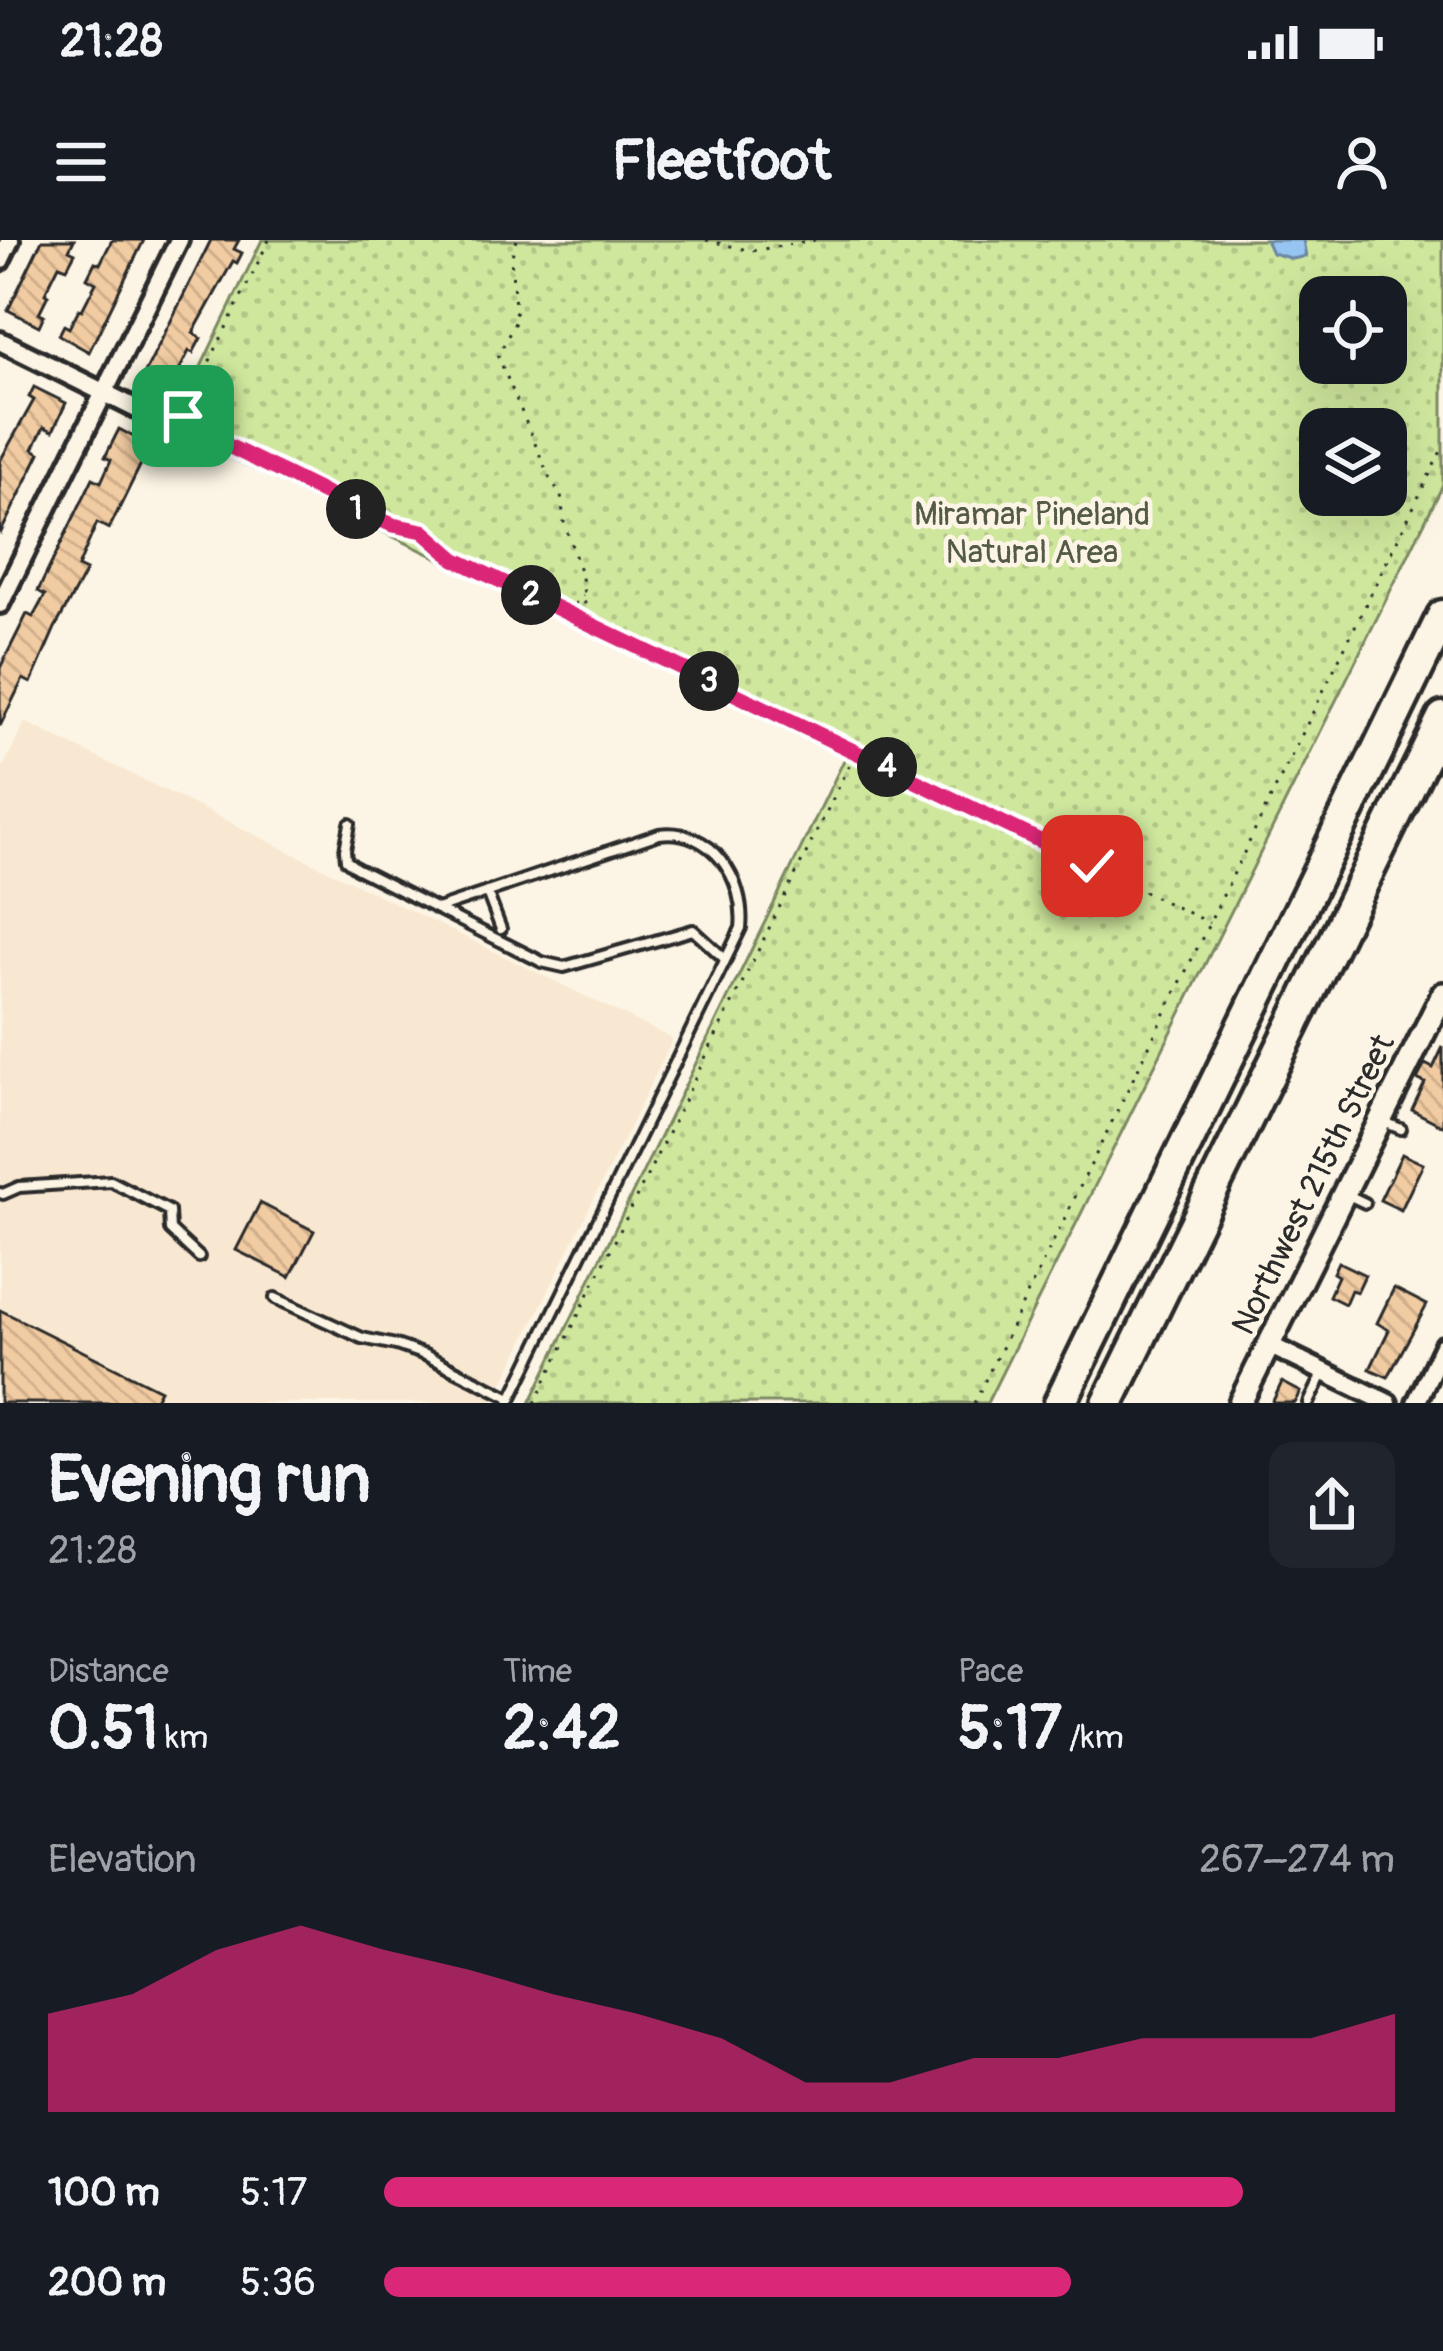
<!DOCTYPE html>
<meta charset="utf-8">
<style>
:root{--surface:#171b24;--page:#20242c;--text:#f1f3f6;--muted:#9ea1a6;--accent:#db2777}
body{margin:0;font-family:Pangolin,sans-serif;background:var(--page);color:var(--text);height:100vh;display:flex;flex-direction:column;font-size:45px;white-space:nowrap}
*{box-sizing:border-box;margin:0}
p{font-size:39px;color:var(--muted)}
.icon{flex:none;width:66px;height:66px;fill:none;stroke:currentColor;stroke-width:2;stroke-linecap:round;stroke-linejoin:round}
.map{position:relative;height:1163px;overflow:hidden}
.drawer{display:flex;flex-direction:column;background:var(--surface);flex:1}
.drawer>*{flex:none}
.controls{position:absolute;left:1299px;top:36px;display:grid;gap:24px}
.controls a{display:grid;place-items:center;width:108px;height:108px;border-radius:24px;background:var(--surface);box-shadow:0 12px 48px #0002;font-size:60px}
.pin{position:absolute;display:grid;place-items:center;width:102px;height:102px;color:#fff;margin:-51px;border-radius:24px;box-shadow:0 6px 18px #0006}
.km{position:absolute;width:60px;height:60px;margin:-30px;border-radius:50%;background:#222;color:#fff;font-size:33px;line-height:60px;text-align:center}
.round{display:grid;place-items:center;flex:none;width:126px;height:126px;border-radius:24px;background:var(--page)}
.headline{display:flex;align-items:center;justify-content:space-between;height:204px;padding:0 48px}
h1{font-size:66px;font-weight:700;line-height:90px}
.metrics{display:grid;grid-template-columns:repeat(3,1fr);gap:18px;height:204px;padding:12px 48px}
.metrics div{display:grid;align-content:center}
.metrics b{font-size:60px;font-weight:700}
.metrics small{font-size:33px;font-weight:400}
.metrics p{font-size:33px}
.chart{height:336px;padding:24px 48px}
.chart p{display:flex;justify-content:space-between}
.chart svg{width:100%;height:216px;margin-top:12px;fill:var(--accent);opacity:.7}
ul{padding:0 48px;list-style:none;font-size:39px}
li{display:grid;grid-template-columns:192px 144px 1fr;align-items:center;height:90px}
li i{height:30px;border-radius:15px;background:var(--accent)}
.status{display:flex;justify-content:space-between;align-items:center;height:84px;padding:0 60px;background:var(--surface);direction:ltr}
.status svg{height:33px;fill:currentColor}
header{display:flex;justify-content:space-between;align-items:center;height:156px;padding:0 48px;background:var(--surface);font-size:54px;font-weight:700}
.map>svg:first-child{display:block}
.built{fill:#f9e8d1}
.park{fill:url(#park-dots);stroke:#7d8964;stroke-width:3;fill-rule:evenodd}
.water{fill:#97c5f2;stroke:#6c87a2;stroke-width:3}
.building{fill:url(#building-back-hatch);stroke:#2b2b2b;stroke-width:3}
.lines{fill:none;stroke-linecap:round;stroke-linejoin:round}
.service-casing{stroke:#2b2b2b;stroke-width:16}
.minor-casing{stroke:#2b2b2b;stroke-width:26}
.tertiary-casing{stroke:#2b2b2b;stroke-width:30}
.motorway-casing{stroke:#2b2b2b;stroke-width:39}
.path{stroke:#2b2b2b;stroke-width:3;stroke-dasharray:3 9;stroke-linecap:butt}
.service{stroke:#fcf5e5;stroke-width:8}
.minor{stroke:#fcf5e5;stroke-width:16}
.tertiary{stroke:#fcf5e5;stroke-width:21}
.motorway{stroke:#fcf5e5;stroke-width:30}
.route-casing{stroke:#fff;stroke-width:24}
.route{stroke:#db2777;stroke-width:15}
.labels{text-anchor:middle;stroke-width:9;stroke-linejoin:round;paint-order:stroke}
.park-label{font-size:33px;fill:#545a48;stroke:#fcf5e5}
.street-label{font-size:33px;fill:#2b2b2b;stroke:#fcf5e5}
</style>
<div class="status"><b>21:28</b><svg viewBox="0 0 49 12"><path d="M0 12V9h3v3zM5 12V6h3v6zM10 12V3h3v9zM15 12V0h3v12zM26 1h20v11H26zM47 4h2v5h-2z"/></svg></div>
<header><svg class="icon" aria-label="menu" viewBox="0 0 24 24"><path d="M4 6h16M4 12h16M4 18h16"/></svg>Fleetfoot<svg class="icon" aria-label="person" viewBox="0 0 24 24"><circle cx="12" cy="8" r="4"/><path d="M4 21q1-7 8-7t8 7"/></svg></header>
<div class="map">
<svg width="1443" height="1163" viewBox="0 0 1443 1163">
<defs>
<pattern id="park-dots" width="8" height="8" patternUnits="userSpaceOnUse" patternTransform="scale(3)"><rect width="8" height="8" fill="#cfe79d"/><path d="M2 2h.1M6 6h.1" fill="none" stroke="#b2c687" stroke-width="1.8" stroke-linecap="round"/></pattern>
<pattern id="building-back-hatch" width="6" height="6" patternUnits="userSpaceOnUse" patternTransform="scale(3)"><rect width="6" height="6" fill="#f1cba1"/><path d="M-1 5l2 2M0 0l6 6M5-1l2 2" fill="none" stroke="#cfae8b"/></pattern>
</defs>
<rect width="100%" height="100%" fill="#fcf5e5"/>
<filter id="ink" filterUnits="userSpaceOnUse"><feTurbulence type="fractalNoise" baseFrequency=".00833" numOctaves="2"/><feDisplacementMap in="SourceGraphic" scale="24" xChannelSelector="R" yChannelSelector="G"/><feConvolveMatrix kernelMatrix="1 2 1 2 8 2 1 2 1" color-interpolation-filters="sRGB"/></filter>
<g filter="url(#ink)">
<path class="built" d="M25,482L673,799L493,1163H0V533Z"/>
<path class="park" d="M262,0H1443V245L987,1163H530L846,516L171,189ZM1320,57H1386V123H1320ZM1320,189H1386V255H1320Z"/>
<path class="water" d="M1266,0H1303L1306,16L1293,19L1272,13Z"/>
<g class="building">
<path d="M42,0H74L69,10L75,13L67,28L59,25L45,53L48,55L39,73L44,75L39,86L8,70Z"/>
<path d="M112,0H144L89,112L59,95L64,85L69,88L79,69L82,70L96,43L87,38L95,22L100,24Z"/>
<path d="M211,0H239L234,9L242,13L237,23L233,21L193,93L201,98L193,113L189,111L175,139L180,142L175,151L144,135Z"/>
<path d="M34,147L66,163L53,191L44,187L33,209L40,213L0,294V221L34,160L29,157Z"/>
<path d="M119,189L143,202L137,215L144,218L109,289L97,283L78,327L86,331L55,388L31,443L23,439L0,486V428L27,374L33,377L45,355L38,351L93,238L101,242L111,220L105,217Z"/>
<path d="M1443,807V886L1412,870L1425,843L1417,839L1425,824L1433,828Z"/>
<path d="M1402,914L1423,924L1401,970L1380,960Z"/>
<path d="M260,963L314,991L290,1037L236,1010Z"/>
<path d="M1338,1022L1365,1035L1357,1052L1351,1050L1345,1064L1329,1056L1338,1036L1333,1033Z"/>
<path d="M1394,1048L1427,1065L1388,1137L1370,1129L1389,1090L1377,1083Z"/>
<path d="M0,1070L160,1150L153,1163H0Z"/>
<path d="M1282,1142L1301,1152L1295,1163H1272Z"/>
</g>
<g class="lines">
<g class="service-casing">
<g id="service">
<path d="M350,584L345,610L346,620L356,628L542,722L564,727L693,690L725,719"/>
<path d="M487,652L501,689"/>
<path d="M437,669L659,594C712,587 746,640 741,688L509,1163"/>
<path d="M1382,881L1401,889"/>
<path d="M0,953L3,954L19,947L111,941L169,971L170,990L199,1017"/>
<path d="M1346,954L1365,963"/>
<path d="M275,1058L362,1098L396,1105L425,1115L511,1158"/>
<path d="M1309,1163L1324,1132"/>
</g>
</g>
<g class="minor-casing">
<g id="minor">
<path d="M0,21L10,0"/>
<path d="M0,101L167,184"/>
<path d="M0,364L179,0"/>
<path d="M1269,1105L1388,1163"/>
<path d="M1416,1163L1443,1106"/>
</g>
</g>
<g class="tertiary-casing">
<path id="tertiary" d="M1240,1163L1443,754"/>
</g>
<g class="motorway-casing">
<g id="motorway">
<path d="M1060,1163L1443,376"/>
<path d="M1108,1163L1443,478"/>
</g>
</g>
<g class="path">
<path d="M269,0L183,176L190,187L369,275L393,285L423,291L455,319L595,386"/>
<path d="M517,0L511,18L516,80L498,116L550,239L561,255L564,282L582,337L585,365L596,387L1209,683"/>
<path d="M706,0L751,11L817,0"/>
<path d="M564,370L573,366L583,355"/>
<path d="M535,1163L855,514"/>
<path d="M974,1163L1443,207"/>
</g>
<use href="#service" class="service"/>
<use href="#minor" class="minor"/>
<use href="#tertiary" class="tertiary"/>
<use href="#motorway" class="motorway"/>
</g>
</g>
<g class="lines" filter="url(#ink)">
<g class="route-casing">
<path id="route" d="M183,176L190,187L369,275L393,285L423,291L455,319L1092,626"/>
</g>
<use href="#route" class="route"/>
</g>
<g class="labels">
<g class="park-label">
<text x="1032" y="285">Miramar Pineland<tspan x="1032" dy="38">Natural Area</tspan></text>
</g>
<g class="street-label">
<text transform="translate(1312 944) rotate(-64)" y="12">Northwest 215th Street</text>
</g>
</g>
</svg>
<div class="controls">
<a><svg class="icon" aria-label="locate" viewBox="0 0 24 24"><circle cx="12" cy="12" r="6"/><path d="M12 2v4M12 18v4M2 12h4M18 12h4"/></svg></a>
<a><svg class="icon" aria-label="layers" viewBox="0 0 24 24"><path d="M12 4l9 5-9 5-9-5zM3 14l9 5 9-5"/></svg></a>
</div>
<div class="pin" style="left:183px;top:176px;background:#1e9e55"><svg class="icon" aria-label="arrive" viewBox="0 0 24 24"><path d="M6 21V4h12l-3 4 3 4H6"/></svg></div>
<div class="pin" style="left:1092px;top:626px;background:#d93025"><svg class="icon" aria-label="check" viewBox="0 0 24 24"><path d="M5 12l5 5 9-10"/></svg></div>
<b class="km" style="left:356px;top:269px">1</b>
<b class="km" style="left:531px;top:355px">2</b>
<b class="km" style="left:709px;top:441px">3</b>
<b class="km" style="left:887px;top:527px">4</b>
</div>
<section class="drawer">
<div class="headline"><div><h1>Evening run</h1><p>21:28</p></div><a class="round"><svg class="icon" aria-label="share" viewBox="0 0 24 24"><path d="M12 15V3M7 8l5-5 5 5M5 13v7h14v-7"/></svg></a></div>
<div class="metrics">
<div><p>Distance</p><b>0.51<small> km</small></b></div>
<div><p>Time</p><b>2:42</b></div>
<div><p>Pace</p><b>5:17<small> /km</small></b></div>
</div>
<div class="chart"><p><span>Elevation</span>267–274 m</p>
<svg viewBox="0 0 160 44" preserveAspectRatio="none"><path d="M0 44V24L10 20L20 11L30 6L40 11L50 15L60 20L70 24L80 29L90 38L100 38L110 33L120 33L130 29L140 29L150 29L160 24V44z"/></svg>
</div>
<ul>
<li><b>100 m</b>5:17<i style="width:85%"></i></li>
<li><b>200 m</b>5:36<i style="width:68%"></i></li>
</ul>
</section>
